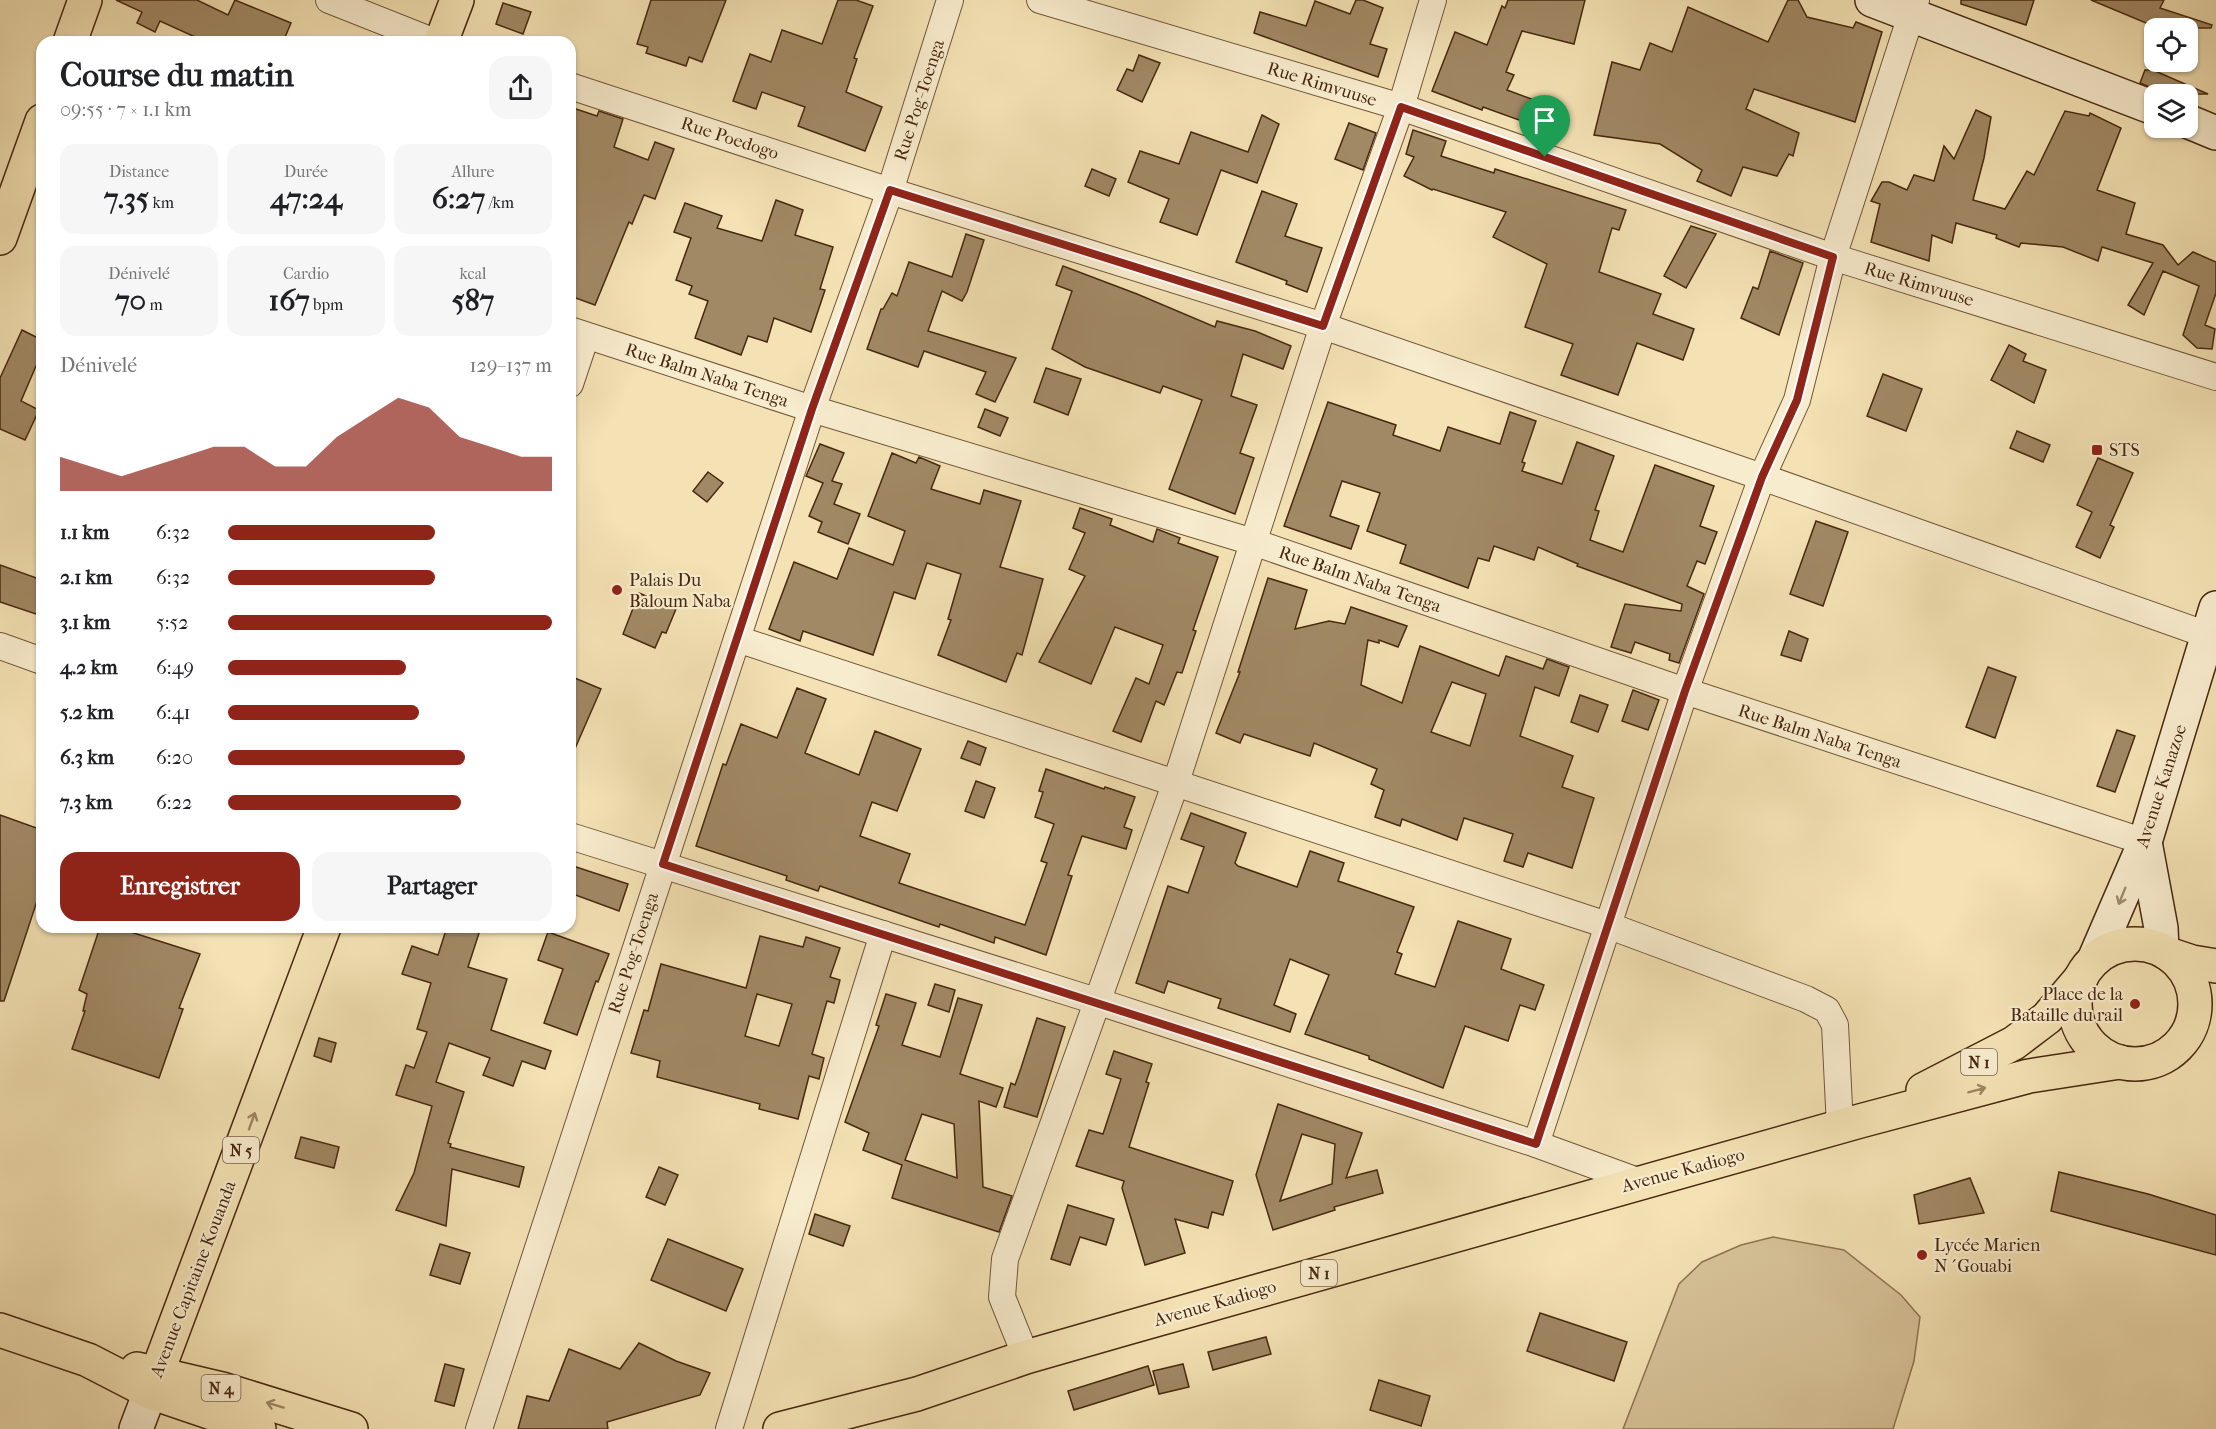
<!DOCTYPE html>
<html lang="fr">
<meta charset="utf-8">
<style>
:root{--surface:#fff;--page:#f6f6f6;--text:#202124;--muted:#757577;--accent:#8f2418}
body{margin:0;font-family:"IM FELL French Canon",serif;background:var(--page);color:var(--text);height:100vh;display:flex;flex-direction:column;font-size:22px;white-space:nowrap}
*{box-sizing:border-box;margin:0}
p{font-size:20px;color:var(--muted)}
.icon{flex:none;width:33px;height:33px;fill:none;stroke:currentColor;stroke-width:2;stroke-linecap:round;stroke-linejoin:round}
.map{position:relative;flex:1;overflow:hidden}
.panel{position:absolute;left:36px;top:36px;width:540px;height:897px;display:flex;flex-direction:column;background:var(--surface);border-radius:18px;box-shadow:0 2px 4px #0004}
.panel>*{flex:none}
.tools{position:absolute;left:2144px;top:18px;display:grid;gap:12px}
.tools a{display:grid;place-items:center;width:54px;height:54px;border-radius:12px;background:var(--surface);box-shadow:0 2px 4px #0004;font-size:30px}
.pin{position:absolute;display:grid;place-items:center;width:51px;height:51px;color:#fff;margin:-62px -26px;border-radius:50% 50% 50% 0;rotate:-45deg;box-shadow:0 0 6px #0007}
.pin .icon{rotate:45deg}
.round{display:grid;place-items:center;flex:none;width:63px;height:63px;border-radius:18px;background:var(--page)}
.summary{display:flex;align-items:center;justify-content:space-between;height:102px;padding:0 24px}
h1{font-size:33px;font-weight:800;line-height:45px}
.metrics{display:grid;grid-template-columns:repeat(3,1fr);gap:9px;height:102px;padding:6px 24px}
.metrics div{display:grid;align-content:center;border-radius:15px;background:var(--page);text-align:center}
.metrics b{font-size:30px;font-weight:800}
.metrics small{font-size:16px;font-weight:400}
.metrics p{font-size:16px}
.chart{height:168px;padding:12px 24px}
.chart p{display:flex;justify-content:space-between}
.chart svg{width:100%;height:108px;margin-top:6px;fill:var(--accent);opacity:.7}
.action{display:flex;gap:12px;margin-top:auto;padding:12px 24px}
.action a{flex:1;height:69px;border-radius:18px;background:var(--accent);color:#fff;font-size:24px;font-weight:800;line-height:69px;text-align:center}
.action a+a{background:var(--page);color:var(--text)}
ul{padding:0 24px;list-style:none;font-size:20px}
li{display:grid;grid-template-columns:96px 72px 1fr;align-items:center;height:45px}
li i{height:15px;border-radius:8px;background:var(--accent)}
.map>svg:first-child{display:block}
.green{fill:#d7c298;stroke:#8f7554;stroke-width:1.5}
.building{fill:#a18965;stroke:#472810;stroke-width:1.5;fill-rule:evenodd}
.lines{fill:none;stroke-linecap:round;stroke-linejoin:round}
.street-casing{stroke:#725639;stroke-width:28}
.secondary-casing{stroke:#472810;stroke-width:36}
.highway-casing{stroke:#472810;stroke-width:36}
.street{stroke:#f8ecce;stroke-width:26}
.secondary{stroke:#f8ecce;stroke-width:33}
.highway{stroke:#f4e2b4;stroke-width:33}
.oneway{stroke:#a08a6f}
.oneway2{stroke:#9e8562}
.route-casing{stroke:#fff;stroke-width:12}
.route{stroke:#8f2418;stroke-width:8}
.poi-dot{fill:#8f2418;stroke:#f8ecce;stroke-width:2}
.labels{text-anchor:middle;stroke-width:4.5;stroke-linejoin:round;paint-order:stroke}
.shield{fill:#f8ecce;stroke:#7c6349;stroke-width:1.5}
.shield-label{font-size:16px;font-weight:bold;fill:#472810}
.street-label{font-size:18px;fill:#472810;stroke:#f8ecce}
.poi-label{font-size:18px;fill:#472810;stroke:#f8ecce;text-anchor:start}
</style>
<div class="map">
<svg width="2216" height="1429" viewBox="0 0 2216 1429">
<rect width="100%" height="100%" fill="#f4e2b4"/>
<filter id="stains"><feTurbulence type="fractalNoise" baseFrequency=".00333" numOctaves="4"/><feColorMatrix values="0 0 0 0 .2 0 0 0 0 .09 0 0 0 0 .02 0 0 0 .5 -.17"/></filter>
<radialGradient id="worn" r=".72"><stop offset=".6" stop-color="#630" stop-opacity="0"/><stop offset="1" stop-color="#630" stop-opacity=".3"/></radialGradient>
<path class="green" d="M1773,1237L1844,1250L1901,1295L1920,1317L1914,1361L1893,1429H1623L1679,1284L1702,1262L1741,1245Z"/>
<g class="building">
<path d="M116,0H197L228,15L235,0L291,23L283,42H206L160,21L155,32L137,23L142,12Z"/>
<path d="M651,0H726L702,62L689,57L686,66L646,53L648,47L637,44Z"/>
<path d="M838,0H856L873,6L854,58L857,59L846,92L882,107L865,151L798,126L805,107L762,92L756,109L733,101L750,54L771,62L782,30L822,44Z"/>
<path d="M1356,0H1363L1383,8L1370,44L1387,49L1378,77L1254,33L1260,12L1306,26L1315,1L1350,14Z"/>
<path d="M1508,0H1585L1574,44L1522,31L1506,72L1514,75L1507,90L1556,108L1547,130L1483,107L1482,110L1432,91L1455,32L1487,45L1502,6L1505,8Z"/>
<path d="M1788,0H1798L1807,17L1853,28L1856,22L1882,32L1855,122L1754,89L1746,109L1799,133L1793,156L1789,154L1777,176L1743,167L1731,196L1697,181L1702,170L1660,144L1594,135L1612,62L1640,70L1650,43L1672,52L1688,7L1768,42Z"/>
<path d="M1961,0H2034L2026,25L1961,4Z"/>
<path d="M2091,0H2164L2160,8L2212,25L2211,28H2158Z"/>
<path d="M503,3L531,12L523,34L496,24Z"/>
<path d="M1139,55L1160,63L1142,102L1117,90L1127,69L1133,71Z"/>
<path d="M2145,70H2153L2208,94H2166L2140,83Z"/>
<path d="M570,107L597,116L599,111L623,119L614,147L648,160L655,142L674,149L655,199L644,195L632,224L629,222L595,305L570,296Z"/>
<path d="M1976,110L1991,117L1984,158L1973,200L2005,209L2027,171L2034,175L2065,111L2089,116L2090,113L2121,128L2097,190L2135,203L2126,234L2163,245L2178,265L2193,252L2216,262V293L2205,325L2215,329L2212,349L2197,348L2183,335L2199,286L2163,271L2144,315L2128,305L2153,263L2102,247L2098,261L2063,247L2021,243L2019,247L1996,238L1997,235L1956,223L1952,243L1932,235L1929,261L1871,242L1880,204L1871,201L1882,182H1889L1907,190L1914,175L1934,181L1944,146L1954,159Z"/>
<path d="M1262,115L1279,124L1257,183L1221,170L1197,235L1160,222L1169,199L1128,182L1140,151L1179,164L1191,132L1248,152Z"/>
<path d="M1349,123L1376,133L1363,170L1335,159Z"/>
<path d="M1413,130L1446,141L1441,156L1494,173L1495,169L1626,210L1619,230L1612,228L1599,272L1661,294L1653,314L1694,329L1683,360L1637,343L1618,395L1561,375L1573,344L1525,327L1547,264L1493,237L1506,212L1433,189L1432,190L1404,176L1414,157L1406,154Z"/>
<path d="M1092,169L1116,179L1109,196L1085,186Z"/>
<path d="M1262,191L1297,204L1285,236L1322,248L1307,292L1286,284L1287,281L1236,262Z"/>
<path d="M776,200L803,210L795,235L833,247L820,289L825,290L811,332L774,318L767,342L748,336L741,355L695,338L708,301L689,294L692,286L676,280L691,238L674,232L685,203L722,216L717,228L762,241Z"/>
<path d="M1691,226L1716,234L1686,288L1664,276Z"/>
<path d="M966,234L984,240L967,292L962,301L942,291L928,331L1016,358L995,402L976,394L986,372L924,351L918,367L867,349L881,309H883L892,293L897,296L909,262L952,277Z"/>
<path d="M1770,251L1803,263L1779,335L1741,318L1753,287L1758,289Z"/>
<path d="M1063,266L1137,294L1215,327L1217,321L1255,331L1291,346L1283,369L1243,354L1231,396L1257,405L1240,453L1254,458L1235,514L1169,489L1202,400L1163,386L1160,393L1085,367L1052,349L1072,291L1056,285Z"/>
<path d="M22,330L42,340V369L36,366L21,401L39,410L25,440L0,429V378Z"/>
<path d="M2009,345L2026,354L2023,361L2046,370L2034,403L1991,380Z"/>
<path d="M1046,368L1081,379L1068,415L1034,402Z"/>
<path d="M1883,374L1922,389L1906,431L1867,416Z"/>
<path d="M1328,402L1396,425L1393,435L1440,451L1448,427L1500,444L1510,412L1536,421L1522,462L1525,463L1522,471L1562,484L1577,442L1614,456L1595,510L1599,511L1590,540L1623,552L1655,465L1714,486L1700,526L1717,532L1705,564L1697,561L1687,586L1704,594L1679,663L1669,660L1670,654L1635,642L1631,653L1611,647L1625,604L1681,611L1682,604L1577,566L1578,564L1538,547L1534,560L1494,546L1489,561L1478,558L1468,588L1400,563L1406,545L1367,531L1380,493L1342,481L1330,516L1359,526L1351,549L1284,526Z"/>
<path d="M985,409L1008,418L1000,436L978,427Z"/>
<path d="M2017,431L2050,445L2043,462L2010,448Z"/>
<path d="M820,444L844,453L832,481L842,484L834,504L860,514L848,544L818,532L822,522L809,516L823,483L806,476Z"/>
<path d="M892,453L916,463L919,457L940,466L931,489L980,504L984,490L1021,501L1000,567L1043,579L1022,655L1017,653L1006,682L938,655L951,620L948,619L961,574L927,563L915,599L894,592L873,655L803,631L800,641L769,629L794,562L837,579L849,548L893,565L905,531L868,516Z"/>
<path d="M2098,458L2133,473L2110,525L2114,527L2100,558L2076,547L2092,512L2077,505Z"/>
<path d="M708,472L723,483L707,502L693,491Z"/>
<path d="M1080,508L1112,519L1110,525L1153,542L1157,529L1180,538L1178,543L1218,557L1193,630L1196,631L1182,673L1177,672L1164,705L1156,701L1141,742L1113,731L1136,678L1149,684L1163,645L1115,627L1091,684L1039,662L1085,576L1069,569L1085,533L1073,528Z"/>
<path d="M1816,521L1848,532L1823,606L1790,594Z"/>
<path d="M0,565L42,580V616L0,602Z"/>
<path d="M1268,578L1307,590L1295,629L1329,621L1345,624L1351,607L1407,626L1398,647L1379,640V643L1368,640L1361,685L1402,703L1420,646L1499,676L1506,656L1543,669L1547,659L1569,667L1559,696L1535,687L1520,736L1573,756L1562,787L1594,798L1572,868L1528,853L1523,867L1504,861L1513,834L1464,818L1457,840L1402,819L1400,826L1375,817L1384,790L1371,784L1377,769L1314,743L1310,756L1244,734L1240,743L1216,733L1240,672H1238ZM1452,682L1486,694L1470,746L1431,732Z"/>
<path d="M639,593L676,609L666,633L662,632L655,648L623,634Z"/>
<path d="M1789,631L1808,639L1801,661L1781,655Z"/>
<path d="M1988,667L2016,677L1995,738L1966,727Z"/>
<path d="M570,676L601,689L570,760Z"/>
<path d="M797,688L826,699L805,753L859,775L875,731L921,749L897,811L872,802L860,836L910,854L899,883L1025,925L1047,863L1041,861L1054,824L1035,817L1043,792L1039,791L1046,769L1104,789L1105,787L1135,797L1124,827L1132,830L1126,849L1082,836L1068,875L1072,876L1046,955L995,937L994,943L940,924L939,927L820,886L818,891L786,880L787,876L696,846L723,764L726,765L741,724L777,738Z"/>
<path d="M1633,690L1659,700L1648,730L1622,721Z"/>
<path d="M1580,695L1608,705L1598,732L1571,722Z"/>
<path d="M2117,730L2135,736L2115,792L2097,786Z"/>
<path d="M968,741L986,748L980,765L961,758Z"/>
<path d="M976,781L995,788L984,818L965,811Z"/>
<path d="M1191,813L1246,833L1235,863L1238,866L1297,887L1310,851L1344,863L1338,881L1414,907L1397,952L1402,954L1395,974L1435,987L1458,921L1511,939L1501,969L1544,985L1535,1010L1520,1005L1508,1041L1465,1026L1443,1088L1369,1059V1056L1305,1034L1329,975L1290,959L1274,1005L1296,1014L1290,1032L1218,1008L1221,999L1168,981L1164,993L1136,983L1168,886L1188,893L1204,847L1181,839Z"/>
<path d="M0,815L42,830V886L4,1001H0Z"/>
<path d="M570,865L628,884L619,911L570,893Z"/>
<path d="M100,927H115L200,954L179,1008L183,1009L159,1078L72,1049L85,1011H83L87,994L79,990Z"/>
<path d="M447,927H481L468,967L507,979L491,1030L551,1051L545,1069L522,1061L513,1086L483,1075L490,1058L449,1043L436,1082L464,1092L448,1143L451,1144L450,1147L524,1167L519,1187L452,1169L446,1226L396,1210L414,1173L432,1106L396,1095L406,1065L414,1068L427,1032L417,1029L431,983L402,974L412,946L438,955Z"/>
<path d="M548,932L609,954L598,982L596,981L577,1035L544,1023L563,969L538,960Z"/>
<path d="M760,936L803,947L806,937L840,948L830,977L840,980L834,1003L827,1001L812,1054L824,1058L819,1079L809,1076L798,1119L759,1109L760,1104L657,1077L660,1061L631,1053L644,1010L648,1011L661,964L746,988ZM757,994L792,1004L779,1046L745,1036Z"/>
<path d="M935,984L955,990L949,1012L928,1005Z"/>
<path d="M886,994L916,1003L902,1045L940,1057L958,998L982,1005L960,1074L1003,1088L996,1107L979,1101L983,1187L1012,1196L999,1232L892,1198L902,1165L863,1150L869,1133L845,1122L879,1026L876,1025ZM922,1114L954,1124L957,1178L905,1160Z"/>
<path d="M1037,1018L1065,1027L1037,1117L1004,1107L1011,1083L1015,1085L1021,1068Z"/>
<path d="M319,1038L336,1043L331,1062L314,1056Z"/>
<path d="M1114,1051L1152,1064L1146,1082L1149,1083L1129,1147L1233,1181L1223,1215L1212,1212L1208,1228L1175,1219L1185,1253L1145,1265L1122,1188L1124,1181L1076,1166L1089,1130L1103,1134L1121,1079L1106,1074Z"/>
<path d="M1278,1104L1362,1133L1346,1178L1377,1170L1383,1193L1334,1207L1335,1210L1273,1230L1256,1175ZM1302,1134L1335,1144L1332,1184L1280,1201Z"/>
<path d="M301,1137L339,1147L334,1168L295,1158Z"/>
<path d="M659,1167L678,1175L665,1205L646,1197Z"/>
<path d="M2059,1172L2148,1194L2216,1215V1255L2051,1211Z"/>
<path d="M1970,1178L1984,1213L1919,1224L1914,1195Z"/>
<path d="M1068,1205L1114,1219L1106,1245L1080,1237L1070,1265L1051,1259Z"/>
<path d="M815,1214L850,1226L843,1246L809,1234Z"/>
<path d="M668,1239L743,1269L726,1311L651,1280Z"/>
<path d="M440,1244L470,1253L460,1284L430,1275Z"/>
<path d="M1540,1313L1627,1342L1614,1381L1527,1351Z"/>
<path d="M1266,1337L1271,1354L1213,1370L1208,1352Z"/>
<path d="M639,1343L676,1361L710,1373L700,1395L607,1422L608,1429H518L527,1396L549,1401L569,1349L620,1369Z"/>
<path d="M445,1364L464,1369L454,1406L435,1401Z"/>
<path d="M1183,1364L1189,1387L1159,1394L1153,1371Z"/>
<path d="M1148,1366L1154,1385L1074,1410L1068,1391Z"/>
<path d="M1379,1380L1430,1396L1421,1426L1370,1410Z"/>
</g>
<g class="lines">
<g class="street-casing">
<g id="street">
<path d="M329,0L435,42"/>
<path d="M1040,0L1401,107L1833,257L2216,377"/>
<path d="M570,86L890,191L1323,326L1762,477L2216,638"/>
<path d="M570,330L812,409L1253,542L1685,691L2145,842"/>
<path d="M570,384L586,336"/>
<path d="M737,639L1607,925L1806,999L1827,1010L1835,1025L1840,1127"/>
<path d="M0,646L42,661"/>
<path d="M570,836L1096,1001L1536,1144L1640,1182"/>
<path d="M1536,1144L1685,691L1762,477L1797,400L1833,257L1916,0"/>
<path d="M1026,1357L1002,1297L1005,1259L1176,782L1323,326L1401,107L1433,0"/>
<path d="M479,1429L812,409L890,191L950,0"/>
<path d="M729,1429L883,934"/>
</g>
</g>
<g class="secondary-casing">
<g id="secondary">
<path d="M1872,0L2154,108"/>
<path d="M2187,121L2216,133"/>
<path d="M2145,842L2161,928L2162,950"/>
<path d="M2094,960L2145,842L2216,608"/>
<path d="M136,1429L150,1392"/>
</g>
</g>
<g class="highway-casing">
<g id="highway">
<path d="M70,42L85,0"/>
<path d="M441,42L457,0"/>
<path d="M0,238L42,121"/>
<circle cx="2135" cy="1004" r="60"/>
<path d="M2168,954L2192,962L2216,966"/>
<path d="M1923,1090L2014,1043L2047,1018L2081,978"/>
<path d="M0,1330L88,1360L150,1392L259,1429"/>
<path d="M137,1369L222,1389L351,1429"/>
<path d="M150,1392L324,927"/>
<path d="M780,1429L917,1394L1026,1357L1127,1328L1860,1121L2029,1076L2120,1062"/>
</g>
</g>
<use href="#street" class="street"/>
<use href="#secondary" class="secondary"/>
<use href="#highway" class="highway"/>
</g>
<defs><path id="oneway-shaft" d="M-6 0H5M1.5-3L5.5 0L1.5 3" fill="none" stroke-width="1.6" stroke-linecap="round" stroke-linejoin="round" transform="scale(1.5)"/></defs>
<use class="oneway" href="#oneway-shaft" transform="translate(2122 896) rotate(112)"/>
<g class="oneway2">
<use href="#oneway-shaft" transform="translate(1977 1090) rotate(-15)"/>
<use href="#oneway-shaft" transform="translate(252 1121) rotate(-70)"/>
<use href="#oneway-shaft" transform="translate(275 1405) rotate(-163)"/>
</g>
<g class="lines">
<g class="route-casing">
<path id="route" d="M1401,107L1833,257L1797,400L1762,477L1685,691L1536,1144L663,864L812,409L890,190L1323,326Z"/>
</g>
<use href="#route" class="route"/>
</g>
<g class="poi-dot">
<rect x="2091" y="444" width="12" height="12" rx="3"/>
<circle cx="617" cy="590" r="6"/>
<circle cx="2135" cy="1004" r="6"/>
<circle cx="1922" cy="1255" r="6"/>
</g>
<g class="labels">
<g class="shield">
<rect x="1961" y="1049" width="36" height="26" rx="4.5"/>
<rect x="223" y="1137" width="36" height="26" rx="4.5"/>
<rect x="1301" y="1260" width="36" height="26" rx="4.5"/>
<rect x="201.5" y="1375" width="39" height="26" rx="4.5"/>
</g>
<g class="shield-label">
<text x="1979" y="1068">N 1</text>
<text x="241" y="1156">N 5</text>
<text x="1319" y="1279">N 1</text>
<text x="221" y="1394">N 4</text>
</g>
<g class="street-label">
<text transform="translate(1322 84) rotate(17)" y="6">Rue Rimvuuse</text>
<text transform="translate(919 100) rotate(-72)" y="6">Rue Pog-Toenga</text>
<text transform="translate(730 138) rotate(18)" y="6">Rue Poedogo</text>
<text transform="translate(1919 284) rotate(17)" y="6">Rue Rimvuuse</text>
<text transform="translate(707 375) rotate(18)" y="6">Rue Balm Naba Tenga</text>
<text transform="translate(1360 579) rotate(19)" y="6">Rue Balm Naba Tenga</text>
<text transform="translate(1820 736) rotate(18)" y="6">Rue Balm Naba Tenga</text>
<text transform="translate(2161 786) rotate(-72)" y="6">Avenue Kanazoe</text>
<text transform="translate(633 953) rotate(-72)" y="6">Rue Pog-Toenga</text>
<text transform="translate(1683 1170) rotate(-15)" y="6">Avenue Kadiogo</text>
<text transform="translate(193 1279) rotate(-69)" y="6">Avenue Capitaine Kouanda</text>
<text transform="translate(1215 1303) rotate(-16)" y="6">Avenue Kadiogo</text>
</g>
<g class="poi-label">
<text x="2109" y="456">STS</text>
<text x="629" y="586">Palais Du<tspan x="629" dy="21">Baloum Naba</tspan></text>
<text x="2123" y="1000" text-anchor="end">Place de la<tspan x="2123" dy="21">Bataille du rail</tspan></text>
<text x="1934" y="1251">Lycée Marien<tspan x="1934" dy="21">N´Gouabi</tspan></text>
</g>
</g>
<rect width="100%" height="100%" filter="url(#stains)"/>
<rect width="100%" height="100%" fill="url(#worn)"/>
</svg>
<div class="tools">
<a><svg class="icon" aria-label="locate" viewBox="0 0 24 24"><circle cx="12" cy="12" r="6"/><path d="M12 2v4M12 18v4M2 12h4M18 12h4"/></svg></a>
<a><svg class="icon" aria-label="layers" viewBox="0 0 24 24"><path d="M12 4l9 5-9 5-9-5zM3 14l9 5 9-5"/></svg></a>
</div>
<div class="pin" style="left:1545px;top:157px;background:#1e9e55"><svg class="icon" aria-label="arrive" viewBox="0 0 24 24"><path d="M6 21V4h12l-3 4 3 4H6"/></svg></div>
<section class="panel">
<div class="summary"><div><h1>Course du matin</h1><p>09:55 · 7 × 1.1 km</p></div><a class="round"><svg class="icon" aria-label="share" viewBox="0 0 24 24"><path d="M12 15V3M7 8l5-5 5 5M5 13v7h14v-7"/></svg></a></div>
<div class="metrics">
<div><p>Distance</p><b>7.35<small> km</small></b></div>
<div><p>Durée</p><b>47:24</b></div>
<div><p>Allure</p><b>6:27<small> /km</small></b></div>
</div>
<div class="metrics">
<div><p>Dénivelé</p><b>70<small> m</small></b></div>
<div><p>Cardio</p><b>167<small> bpm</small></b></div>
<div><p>kcal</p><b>587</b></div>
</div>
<div class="chart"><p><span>Dénivelé</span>129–137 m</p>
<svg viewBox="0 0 160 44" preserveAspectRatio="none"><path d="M0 44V30L10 34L20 38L30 34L40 30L50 26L60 26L70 34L80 34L90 22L100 14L110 6L120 10L130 22L140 26L150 30L160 30V44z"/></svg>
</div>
<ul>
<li><b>1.1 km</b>6:32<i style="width:64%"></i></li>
<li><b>2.1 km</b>6:32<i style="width:64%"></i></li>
<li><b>3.1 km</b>5:52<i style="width:100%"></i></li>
<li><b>4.2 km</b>6:49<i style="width:55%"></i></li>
<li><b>5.2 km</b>6:41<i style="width:59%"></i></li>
<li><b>6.3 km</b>6:20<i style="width:73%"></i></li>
<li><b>7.3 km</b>6:22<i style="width:72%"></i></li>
</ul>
<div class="action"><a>Enregistrer</a><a>Partager</a></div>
</section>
</div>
